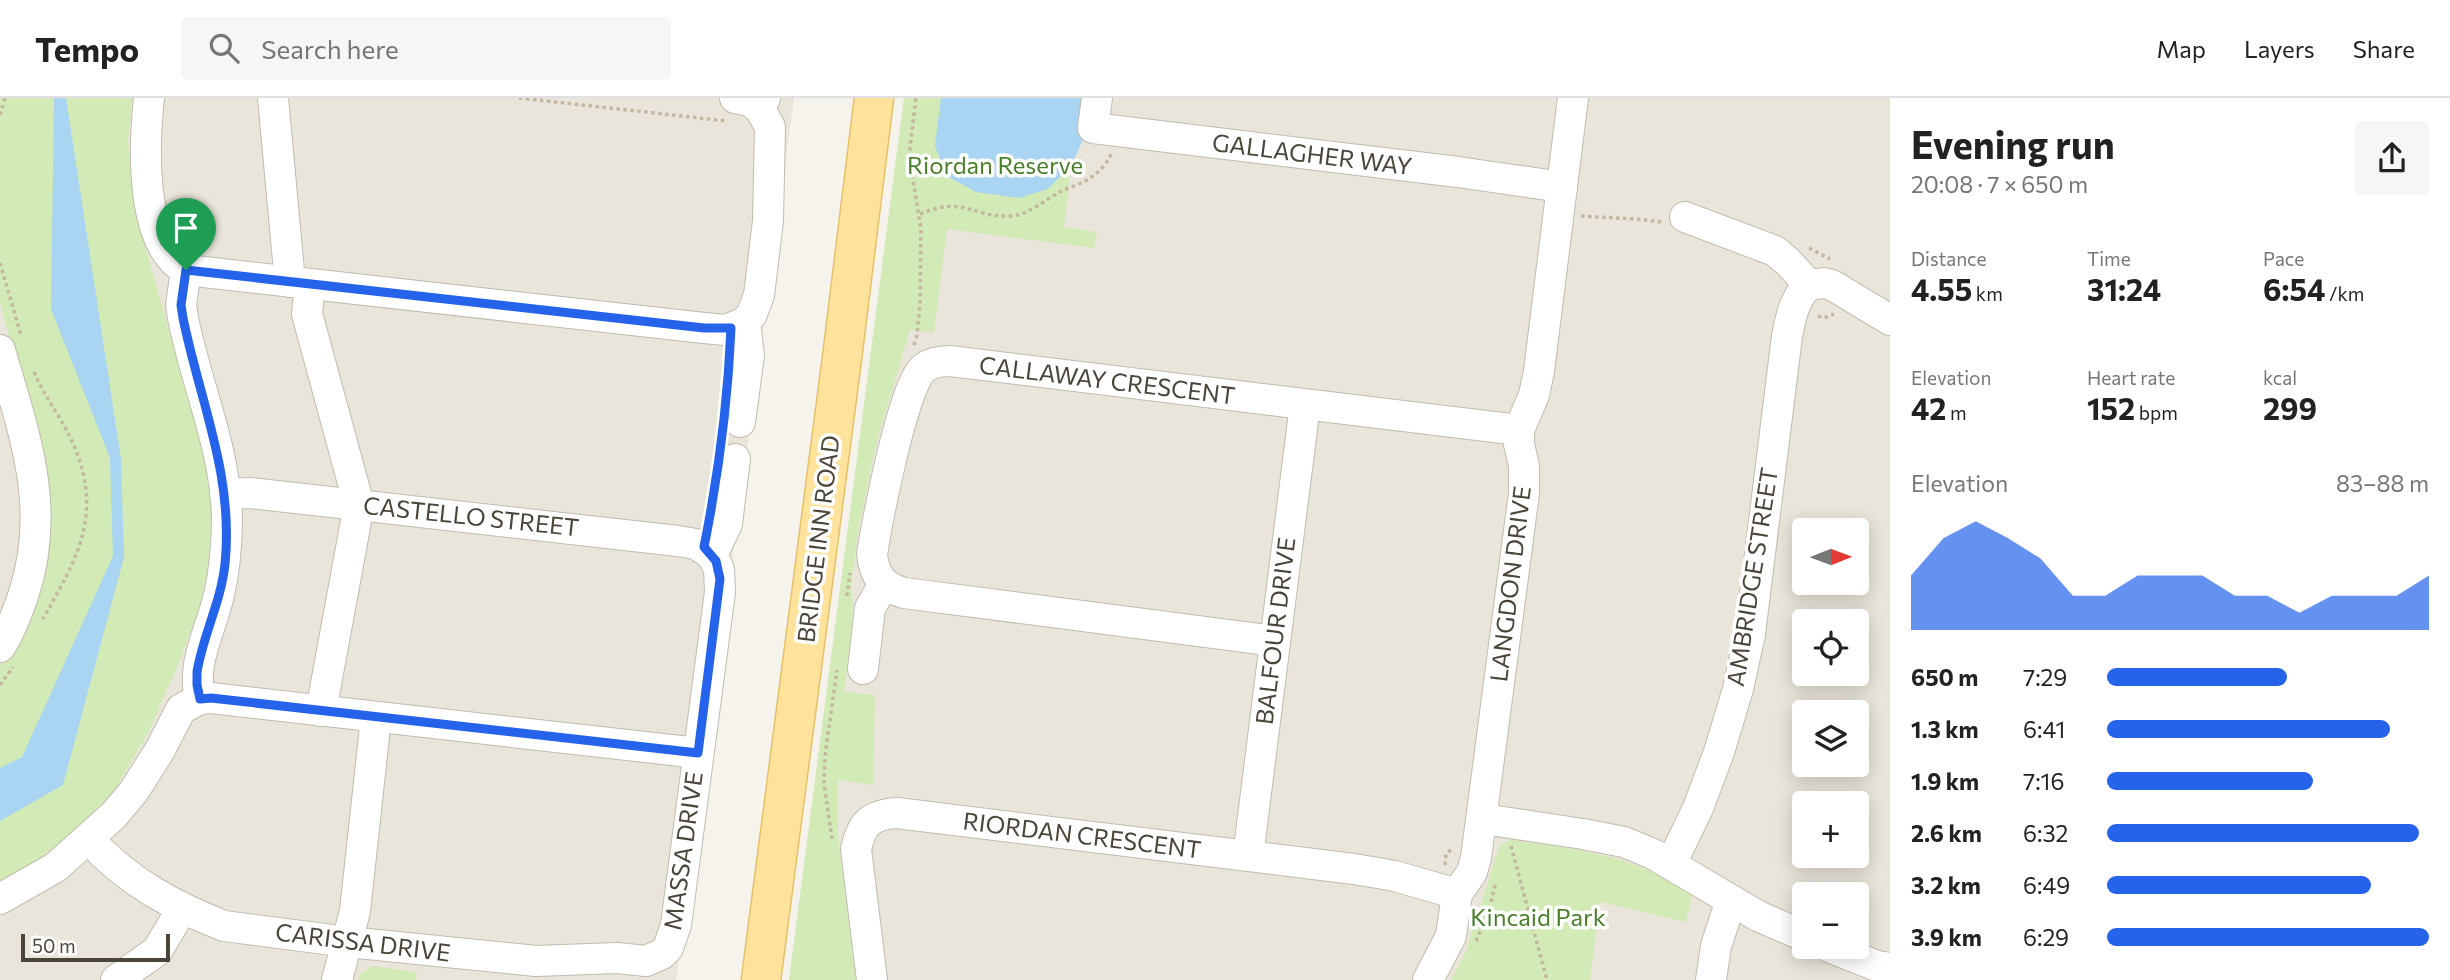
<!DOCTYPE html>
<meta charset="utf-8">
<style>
:root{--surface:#fff;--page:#f6f6f6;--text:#222;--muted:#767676;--line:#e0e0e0;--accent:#2563eb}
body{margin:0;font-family:Commissioner,sans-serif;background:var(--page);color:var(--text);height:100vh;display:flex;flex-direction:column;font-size:26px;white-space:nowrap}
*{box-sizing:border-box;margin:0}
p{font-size:23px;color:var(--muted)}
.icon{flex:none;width:38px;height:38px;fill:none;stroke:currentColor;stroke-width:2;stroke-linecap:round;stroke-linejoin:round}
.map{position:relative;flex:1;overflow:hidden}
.drawer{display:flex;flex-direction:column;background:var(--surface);width:560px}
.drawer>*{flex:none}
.needle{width:46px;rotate:89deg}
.fabs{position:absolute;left:1792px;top:420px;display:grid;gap:14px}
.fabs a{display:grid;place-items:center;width:77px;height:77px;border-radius:7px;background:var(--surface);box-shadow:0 4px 18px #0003;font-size:35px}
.scale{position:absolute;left:21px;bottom:18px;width:149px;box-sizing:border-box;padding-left:7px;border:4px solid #4b4439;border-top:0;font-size:19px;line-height:24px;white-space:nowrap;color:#4b4439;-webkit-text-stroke:5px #fff;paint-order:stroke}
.pin{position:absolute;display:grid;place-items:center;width:60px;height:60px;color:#fff;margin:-72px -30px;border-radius:50% 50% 50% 0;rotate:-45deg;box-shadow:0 0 7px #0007}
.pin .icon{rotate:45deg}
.round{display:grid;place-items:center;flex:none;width:74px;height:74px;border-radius:7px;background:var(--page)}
.overview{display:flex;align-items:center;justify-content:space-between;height:119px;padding:0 21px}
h1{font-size:38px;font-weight:700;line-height:52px}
.stats{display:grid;grid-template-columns:repeat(3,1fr);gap:10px;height:119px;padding:7px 21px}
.stats div{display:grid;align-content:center}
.stats b{font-size:30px;font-weight:700}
.stats small{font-size:19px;font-weight:400}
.stats p{font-size:19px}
.chart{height:196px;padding:14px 21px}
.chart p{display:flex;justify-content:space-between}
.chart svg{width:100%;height:126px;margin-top:7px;fill:var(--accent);opacity:.7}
ul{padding:0 21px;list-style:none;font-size:23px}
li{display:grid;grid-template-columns:112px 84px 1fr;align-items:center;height:52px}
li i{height:18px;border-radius:9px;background:var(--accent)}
header{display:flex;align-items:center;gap:42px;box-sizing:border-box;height:98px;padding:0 35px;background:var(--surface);border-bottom:2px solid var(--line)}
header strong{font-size:33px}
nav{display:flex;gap:38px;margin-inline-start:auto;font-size:24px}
.search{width:490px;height:63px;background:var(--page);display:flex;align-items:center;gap:18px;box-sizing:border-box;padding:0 24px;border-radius:7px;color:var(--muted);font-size:26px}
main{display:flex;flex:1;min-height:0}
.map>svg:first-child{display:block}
.residential{fill:#eae5da;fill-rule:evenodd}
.green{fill:#d2eab5}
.water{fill:#a9d4f2}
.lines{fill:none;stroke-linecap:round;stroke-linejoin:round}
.minor-casing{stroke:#c2bbae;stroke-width:32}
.major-casing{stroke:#e6c16a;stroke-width:41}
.path{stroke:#c4b79f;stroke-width:3.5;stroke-dasharray:3.5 3.5;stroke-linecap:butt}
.minor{stroke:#fff;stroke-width:30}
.major{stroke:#ffe39c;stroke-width:38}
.route-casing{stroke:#fff;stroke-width:14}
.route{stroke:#2563eb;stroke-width:9}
.labels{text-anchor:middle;stroke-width:7;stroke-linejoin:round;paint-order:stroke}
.street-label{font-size:24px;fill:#4b4439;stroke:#fff}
.park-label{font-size:24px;fill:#4a7f2a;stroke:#fff}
</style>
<header>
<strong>Tempo</strong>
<div class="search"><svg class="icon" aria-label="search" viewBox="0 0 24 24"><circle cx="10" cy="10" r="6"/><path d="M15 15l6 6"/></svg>Search here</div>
<nav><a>Map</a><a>Layers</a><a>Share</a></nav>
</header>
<main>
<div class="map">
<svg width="1890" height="882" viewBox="0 0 1890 882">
<rect width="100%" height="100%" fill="#f6f3ec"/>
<g class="residential">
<path d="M0,0H794L676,882H0Z"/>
<path d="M904,0H1890V882H789ZM1804,432H1857V485H1804ZM1804,523H1857V576H1804ZM1804,614H1857V667H1804ZM1804,705H1857V758H1804ZM1804,796H1857V849H1804Z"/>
</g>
<g class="green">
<path d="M0,0H132L128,42L134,110L203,352L212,412L208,470L199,511L178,567L148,635L113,695L72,735L35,764L0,784V569L22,537L43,483L49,414L26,298L0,205Z"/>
<path d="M904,0H1078L1064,129L1097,134L1094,150L947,131L934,234L910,232L878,339L859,427L851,489L853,507L851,537L844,594L875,597L873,687L838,682V738L856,882H789Z"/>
<path d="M1510,742C1578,751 1633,757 1692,796L1686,824L1600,804L1590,882H1451L1466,853L1499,749Z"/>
<path d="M372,868L417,874L416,882H358L360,876Z"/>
</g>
<g class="water">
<path d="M54,0H66L121,361L124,459L63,687L0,723V670L22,659L113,458L110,360L51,211Z"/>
<path d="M941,0H1088L1083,42L1071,68L1048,91L1019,100L976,94L947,78L935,48Z"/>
</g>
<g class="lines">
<g class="minor-casing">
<g id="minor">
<path d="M273,0L290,184"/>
<path d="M735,0L750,3L760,11"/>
<path d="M1097,0L1093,30L1458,74L1562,89"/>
<path d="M1685,119L1775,153L1788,164L1809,187"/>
<path d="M186,172L704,230L726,232L745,224"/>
<path d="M310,187L307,216L359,407L321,613"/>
<path d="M1809,187L1824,185L1832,187L1890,222"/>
<path d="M0,252C24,336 52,408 24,495C18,513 11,533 0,549"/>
<path d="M740,324L749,257L745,224L752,216L759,197L768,123L770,29L760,11L765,0"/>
<path d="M225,396L250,395L678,443L696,446L712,457"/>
<path d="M1275,543L904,495C883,489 874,478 872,456C877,425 903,286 924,270C932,264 941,263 950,263L1519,332"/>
<path d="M863,571L870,510L884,486"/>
<path d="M200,601L211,600L698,655"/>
<path d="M1483,721L1583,736L1624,744L1653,756L1758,818L1804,838"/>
<path d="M89,741C126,783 173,808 224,828L348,844L536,863L617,860L646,863L662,856L668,850L676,827L720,494L719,471L712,457L727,426L735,361"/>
<path d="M1248,758L1305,307"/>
<path d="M1671,766L1698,710L1719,654L1738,591L1750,536L1787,238C1791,219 1794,200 1809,187"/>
<path d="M0,801L56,769L114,717L134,693L160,652L181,611L200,601C191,565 211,532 219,497C225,471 227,445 227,418C225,349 196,286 183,220L181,207L186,172C139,147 144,46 149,0"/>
<path d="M1829,849L1877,868L1890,870"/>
<path d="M116,882L157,853L182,811"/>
<path d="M337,882L355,813L376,620"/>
<path d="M872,882L856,751C862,725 870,717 897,715L1354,771L1395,778L1457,796"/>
<path d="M1428,882L1451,838L1457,796L1472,774L1476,760L1524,395V368L1519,346V332L1534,297L1539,273L1573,0"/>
<path d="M1711,882L1716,848L1731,802"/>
</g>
</g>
<g class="major-casing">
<path id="major" d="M761,882L842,260L874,0"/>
</g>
<g class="path">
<path d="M519,0L727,23"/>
<path d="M0,17L5,0"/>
<path d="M920,116C964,97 973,120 1011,118C1029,117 1044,102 1060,94C1070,89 1081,86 1090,80C1098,75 1108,65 1111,56"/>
<path d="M1581,118C1608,120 1634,120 1661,124"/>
<path d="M1809,150L1830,161"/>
<path d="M0,165L21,237"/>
<path d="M1818,218L1824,220L1834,216"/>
<path d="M914,247L917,237L920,205L921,131L909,58L916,0"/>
<path d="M34,274C45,300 64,323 75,350C103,419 76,462 43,521"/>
<path d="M847,498L850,475"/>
<path d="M0,587L13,569"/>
<path d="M832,741L824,685L825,658L837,572"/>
<path d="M1511,748L1547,882"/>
<path d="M1445,767L1446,756L1453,750"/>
<path d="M1476,843L1488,816L1496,784"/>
</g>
<use href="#minor" class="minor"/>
<use href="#major" class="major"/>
</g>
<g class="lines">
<g class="route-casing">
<path id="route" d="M186,172L704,230H731C728,302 718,379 704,449L716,463L720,481L698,655L211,600L200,601L197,587V574C203,537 221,504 225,466C234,377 200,304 183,220L181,207Z"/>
</g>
<use href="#route" class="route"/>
</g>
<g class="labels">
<g class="street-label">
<text transform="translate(1312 57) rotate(7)" y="8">GALLAGHER WAY</text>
<text transform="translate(1107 283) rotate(7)" y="8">CALLAWAY CRESCENT</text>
<text transform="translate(471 419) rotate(6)" y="8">CASTELLO STREET</text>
<text transform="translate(819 441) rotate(-83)" y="8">BRIDGE INN ROAD</text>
<text transform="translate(1753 479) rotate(-81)" y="8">AMBRIDGE STREET</text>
<text transform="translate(1511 486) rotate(-83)" y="8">LANGDON DRIVE</text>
<text transform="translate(1276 533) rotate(-83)" y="8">BALFOUR DRIVE</text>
<text transform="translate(1082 738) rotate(7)" y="8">RIORDAN CRESCENT</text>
<text transform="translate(684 753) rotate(-82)" y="8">MASSA DRIVE</text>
<text transform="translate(363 845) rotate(7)" y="8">CARISSA DRIVE</text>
</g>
<g class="park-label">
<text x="995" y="76">Riordan Reserve</text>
<text x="1538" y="828">Kincaid Park</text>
</g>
</g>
</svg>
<div class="fabs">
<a><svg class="needle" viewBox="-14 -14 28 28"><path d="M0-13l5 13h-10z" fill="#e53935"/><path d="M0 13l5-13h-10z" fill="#767676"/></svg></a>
<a><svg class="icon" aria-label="locate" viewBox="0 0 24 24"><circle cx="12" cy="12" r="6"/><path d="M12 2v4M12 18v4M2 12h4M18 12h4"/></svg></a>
<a><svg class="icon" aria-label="layers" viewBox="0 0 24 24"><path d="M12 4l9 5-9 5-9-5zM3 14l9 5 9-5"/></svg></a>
<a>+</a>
<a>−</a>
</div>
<div class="scale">50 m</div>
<div class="pin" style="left:186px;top:172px;background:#1e9e55"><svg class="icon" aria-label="arrive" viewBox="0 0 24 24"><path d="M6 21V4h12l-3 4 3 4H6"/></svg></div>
</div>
<section class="drawer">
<div class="overview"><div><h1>Evening run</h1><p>20:08 · 7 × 650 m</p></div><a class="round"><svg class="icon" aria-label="share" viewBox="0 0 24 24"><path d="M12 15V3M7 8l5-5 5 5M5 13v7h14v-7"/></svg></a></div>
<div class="stats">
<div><p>Distance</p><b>4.55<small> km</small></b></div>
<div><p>Time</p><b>31:24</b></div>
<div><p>Pace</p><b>6:54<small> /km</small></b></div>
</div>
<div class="stats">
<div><p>Elevation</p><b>42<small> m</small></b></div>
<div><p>Heart rate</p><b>152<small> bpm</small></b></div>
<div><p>kcal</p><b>299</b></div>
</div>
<div class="chart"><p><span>Elevation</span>83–88 m</p>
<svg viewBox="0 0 160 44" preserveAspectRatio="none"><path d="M0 44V25L10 12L20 6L30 12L40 19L50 32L60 32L70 25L80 25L90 25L100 32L110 32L120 38L130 32L140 32L150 32L160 25V44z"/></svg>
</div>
<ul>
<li><b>650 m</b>7:29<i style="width:56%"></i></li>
<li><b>1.3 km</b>6:41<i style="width:88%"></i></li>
<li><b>1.9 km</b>7:16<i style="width:64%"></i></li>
<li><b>2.6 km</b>6:32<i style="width:97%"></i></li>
<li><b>3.2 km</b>6:49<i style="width:82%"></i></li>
<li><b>3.9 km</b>6:29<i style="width:100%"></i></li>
</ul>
</section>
</main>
